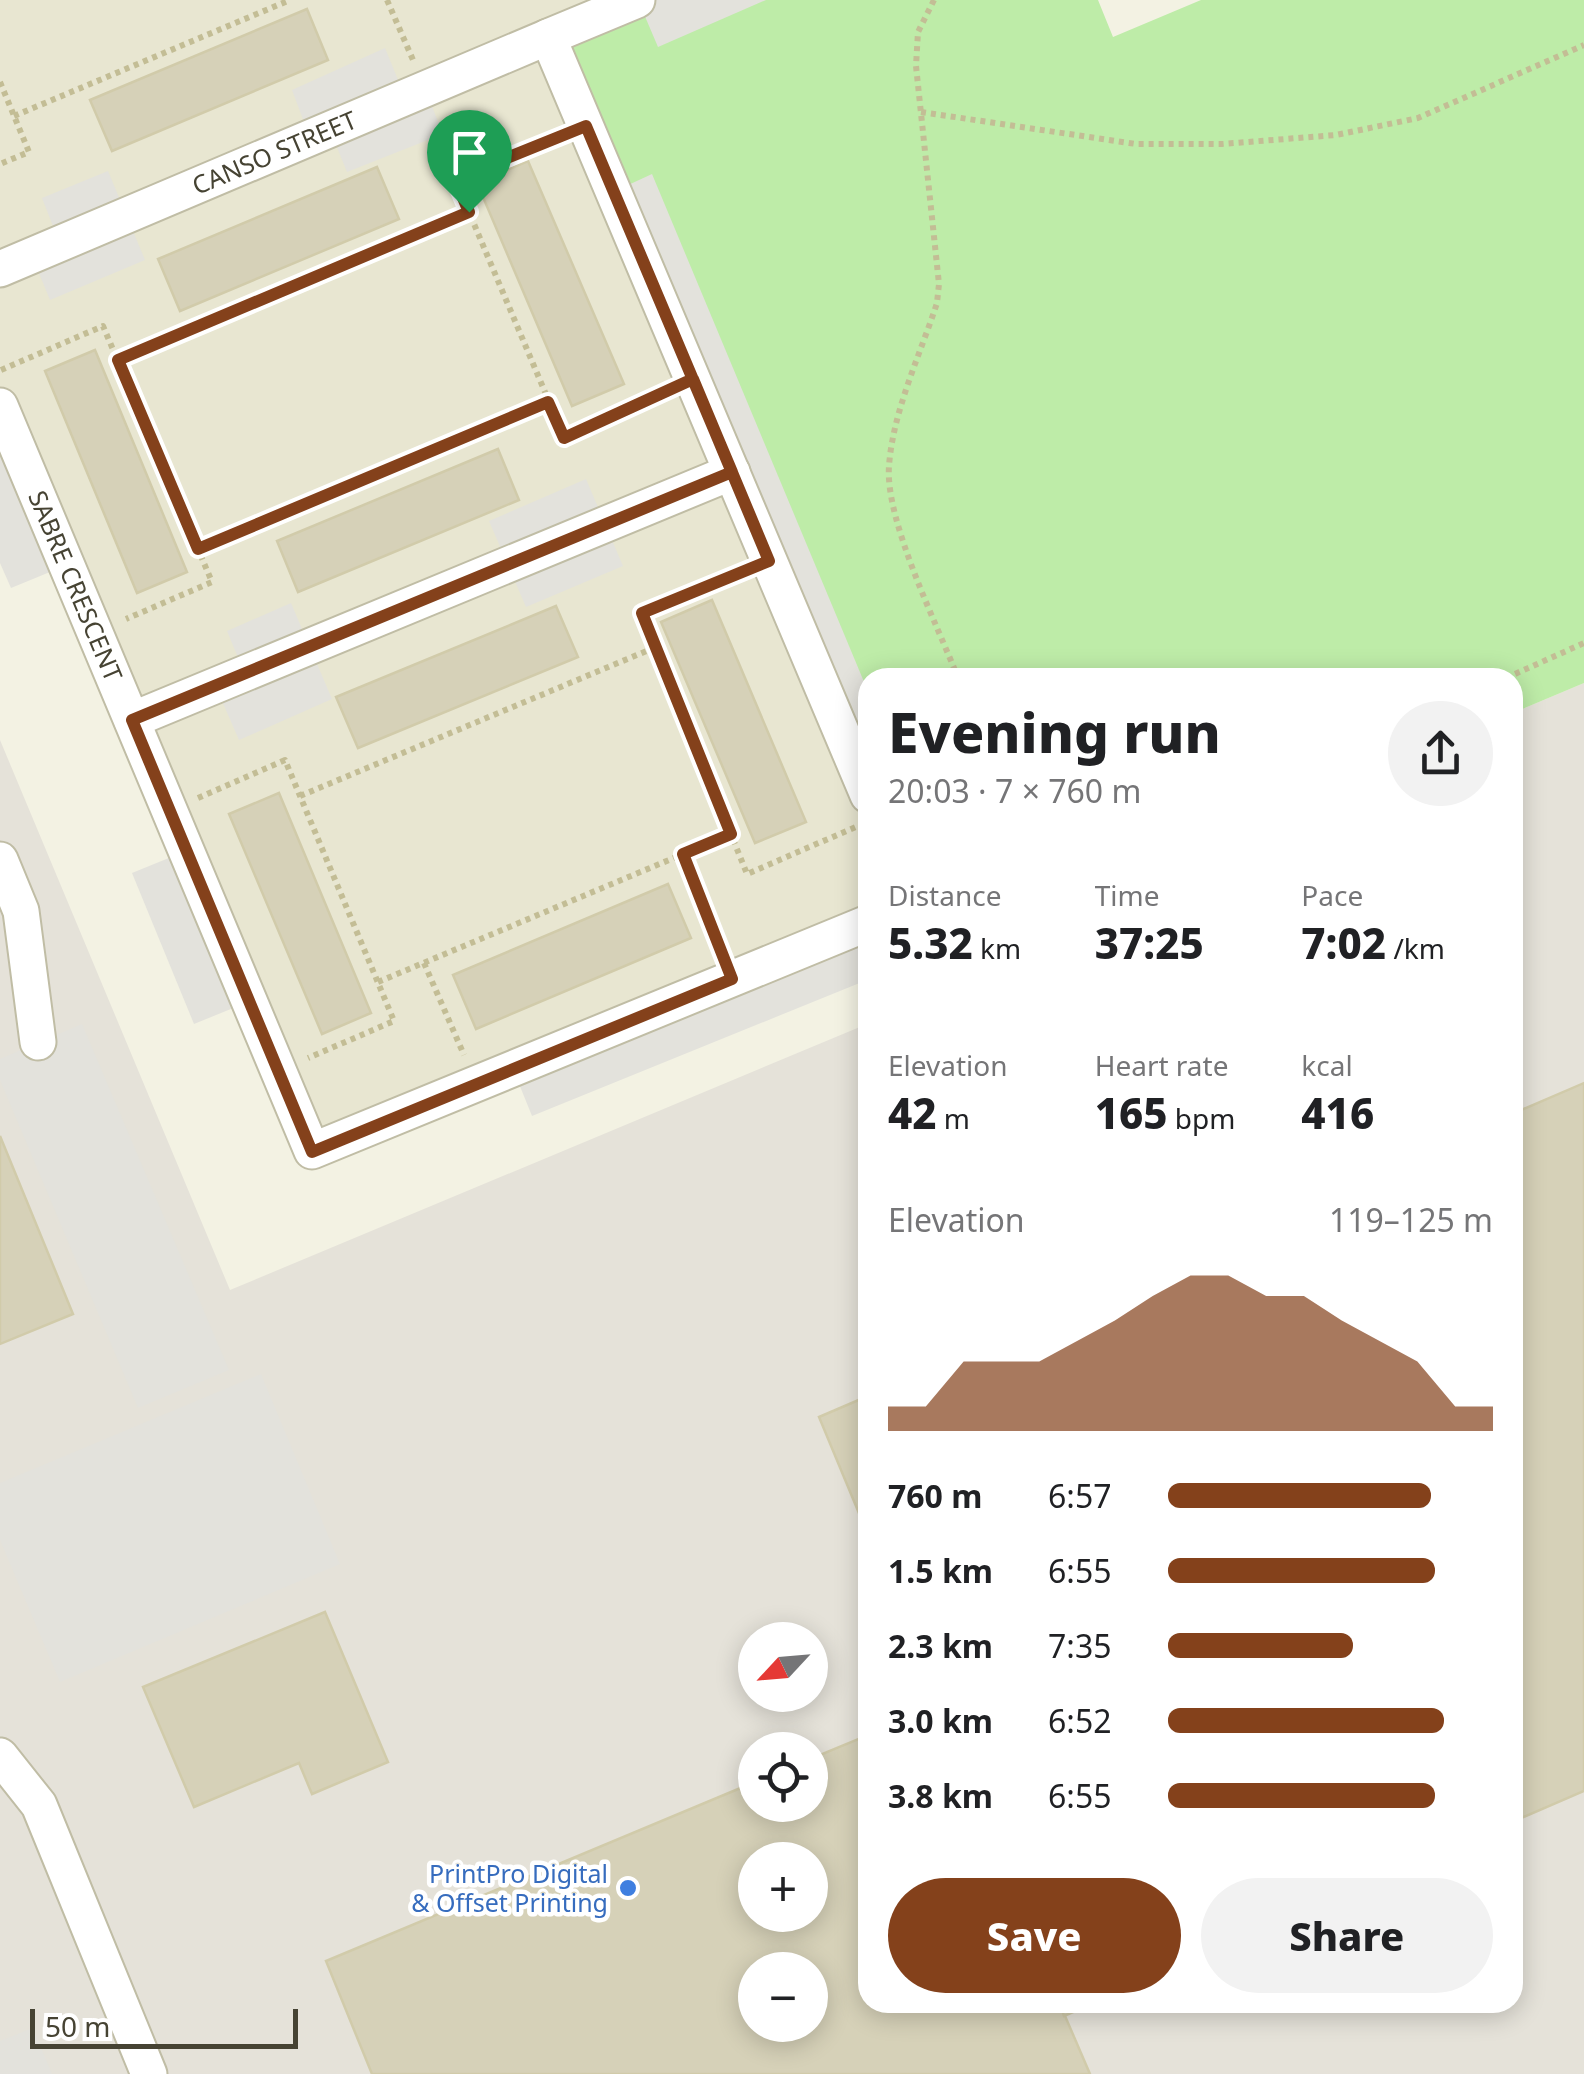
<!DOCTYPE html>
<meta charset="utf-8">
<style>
:root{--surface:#fff;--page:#f2f2f2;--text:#202124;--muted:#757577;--accent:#84411b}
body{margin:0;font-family:"Noto Sans",sans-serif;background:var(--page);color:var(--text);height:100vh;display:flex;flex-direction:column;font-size:38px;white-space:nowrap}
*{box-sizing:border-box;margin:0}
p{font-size:32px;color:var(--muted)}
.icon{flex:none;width:55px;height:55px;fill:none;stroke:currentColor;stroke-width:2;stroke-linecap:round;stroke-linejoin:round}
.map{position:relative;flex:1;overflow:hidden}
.drawer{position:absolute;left:858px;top:668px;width:665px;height:1345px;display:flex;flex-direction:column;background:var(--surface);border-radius:30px;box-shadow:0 5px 25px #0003}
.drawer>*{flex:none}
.needle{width:65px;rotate:244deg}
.controls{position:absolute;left:738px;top:1622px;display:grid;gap:20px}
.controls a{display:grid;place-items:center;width:90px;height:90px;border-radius:50%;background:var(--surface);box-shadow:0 5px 25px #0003;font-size:50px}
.scale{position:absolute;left:30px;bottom:25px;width:268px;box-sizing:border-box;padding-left:10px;border:5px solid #464333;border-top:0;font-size:28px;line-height:35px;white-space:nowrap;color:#464333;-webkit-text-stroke:8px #fff;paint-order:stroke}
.pin{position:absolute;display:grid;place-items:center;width:85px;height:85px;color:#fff;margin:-102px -42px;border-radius:50% 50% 50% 0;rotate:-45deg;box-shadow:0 0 10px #0007}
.pin .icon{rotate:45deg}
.round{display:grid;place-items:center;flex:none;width:105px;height:105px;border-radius:52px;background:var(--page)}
.head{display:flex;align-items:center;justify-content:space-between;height:170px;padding:0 30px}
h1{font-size:55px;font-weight:800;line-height:75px}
.figures{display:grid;grid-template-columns:repeat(3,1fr);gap:15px;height:170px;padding:10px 30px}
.figures div{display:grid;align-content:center}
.figures b{font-size:42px;font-weight:800}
.figures small{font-size:28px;font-weight:400}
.figures p{font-size:28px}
.chart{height:280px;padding:20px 30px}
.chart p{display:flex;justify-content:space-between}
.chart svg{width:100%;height:180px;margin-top:10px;fill:var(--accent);opacity:.7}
.primary-button{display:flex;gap:20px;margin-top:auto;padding:20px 30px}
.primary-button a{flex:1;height:115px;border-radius:60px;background:var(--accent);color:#fff;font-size:40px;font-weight:800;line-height:115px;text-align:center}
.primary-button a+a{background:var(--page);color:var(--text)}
ul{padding:0 30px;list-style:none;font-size:32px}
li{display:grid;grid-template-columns:160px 120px 1fr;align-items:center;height:75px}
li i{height:25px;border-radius:12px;background:var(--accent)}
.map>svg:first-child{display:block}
.residential{fill:#e8e6d1}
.industrial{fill:#e5e2d9;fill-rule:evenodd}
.green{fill:#beeca8}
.parking{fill:#e3e2dc}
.building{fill:#d6d1b8;stroke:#d1cbaa;stroke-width:2.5;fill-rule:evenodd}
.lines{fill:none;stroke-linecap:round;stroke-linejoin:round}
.minor-casing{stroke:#c0bda5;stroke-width:39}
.path{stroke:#c3bd95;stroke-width:6;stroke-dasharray:5 5;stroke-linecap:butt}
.minor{stroke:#fff;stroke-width:35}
.route-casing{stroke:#fff;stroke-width:20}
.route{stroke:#84411b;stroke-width:12}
.shop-dot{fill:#3f7fe0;stroke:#fff;stroke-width:4}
.labels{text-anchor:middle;stroke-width:9;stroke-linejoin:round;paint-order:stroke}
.street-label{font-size:25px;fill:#464333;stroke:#fff}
.shop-label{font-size:25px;fill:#366cbe;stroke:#fff;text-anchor:end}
</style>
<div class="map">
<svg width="1584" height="2074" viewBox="0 0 1584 2074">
<rect width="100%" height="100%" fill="#f3f2e3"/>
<path class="residential" d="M0,0H637L867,795V923L312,1151L0,406Z"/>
<path class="industrial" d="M1584,683V2074H0V740L230,1290L867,1024L868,2002H1512L1513,713ZM755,1640H810V1695H755ZM755,1750H810V1805H755ZM755,1860H810V1915H755ZM755,1970H810V2025H755Z"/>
<path class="green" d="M637,0H1098L1113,37L1201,0H1584V683L1513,713L1512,678H868L867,795L548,37Z"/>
<g class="parking">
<path d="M638,0H766L658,47Z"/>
<path d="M385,48L405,97L425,89L443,134L347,172L330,130L310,138L292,90Z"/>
<path d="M108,171L145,260L50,300L32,256L60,244L42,198Z"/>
<path d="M652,174L867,689V795L613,192Z"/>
<path d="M0,416L67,565L11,588L0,563Z"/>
<path d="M586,479L623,566L526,607L489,521Z"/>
<path d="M291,603L332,699L239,740L215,685L244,672L227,631Z"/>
<path d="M186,851L248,1002L194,1024L132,873Z"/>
<path d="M860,926L867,944V980L532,1116L513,1069Z"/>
<path d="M82,1024L229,1370L138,1408L0,1080V1059Z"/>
<path d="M261,1374L340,1564L60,1682L0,1540V1483Z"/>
<path d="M33,2028L52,2074H0V2041Z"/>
</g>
<g class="building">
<path d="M307,9L328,60L112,151L90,100Z"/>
<path d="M528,161L624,384L572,406L477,183Z"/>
<path d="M377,167L399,219L180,311L158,259Z"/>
<path d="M95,350L187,572L137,593L45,371Z"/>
<path d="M498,449L519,500L298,592L277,541Z"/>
<path d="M712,600L806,822L755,843L661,622Z"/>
<path d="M556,606L578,657L358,748L336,697Z"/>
<path d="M279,793L371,1013L322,1034L229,814Z"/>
<path d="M668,884L691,938L476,1029L453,975Z"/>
<path d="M1584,1083V1791L1512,1822V1114Z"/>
<path d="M0,1136L73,1314L0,1344Z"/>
<path d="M868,1396V1535L819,1417Z"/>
<path d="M325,1612L388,1762L312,1794L299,1763L194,1807L143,1687Z"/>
<path d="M868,1735V2002H1059L1090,2074H372L326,1961L755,1782V1805H810V1759ZM755,1860H810V1915H755ZM755,1970H810V2025H755Z"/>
<path d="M1059,2002H1096L1064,2016Z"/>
</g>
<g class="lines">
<g class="minor-casing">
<g id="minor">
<path d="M637,0L548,37L868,795"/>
<path id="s1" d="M0,269L548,37"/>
<path id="s2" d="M0,406L312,1151L868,923"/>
<path d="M132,720L732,472"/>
<path d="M0,860L21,911L38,1042"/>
<path d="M0,1756L39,1805L149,2074"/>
</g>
</g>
<g class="path">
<path d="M387,0L413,60"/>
<path d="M934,0L918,32L916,66L939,284L937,303C920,355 893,411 889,466C885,521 937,624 958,678"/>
<path d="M0,82L29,152L0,164"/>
<path d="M921,112L1136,144H1222L1336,135L1418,118L1584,45"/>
<path d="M14,116L290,0"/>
<path d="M557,137L455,179L564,437L661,394"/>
<path d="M118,360L469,212"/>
<path d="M1,370L103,326L212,582L126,619"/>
<path d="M198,549L548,402"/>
<path d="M740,573L642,613L747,874L858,826"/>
<path d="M1506,678L1584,643"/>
<path d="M300,796L656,647"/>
<path d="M198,798L285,760L394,1021L308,1058"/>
<path d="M683,855L721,950"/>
<path d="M424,963L464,1055"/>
<path d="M378,982L731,834"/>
</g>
<use href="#minor" class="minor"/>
</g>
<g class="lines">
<g class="route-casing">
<path id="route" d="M469,212L118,360L198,549L548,402L564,438L693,379L769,561L642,613L731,834L683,854L732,979L312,1152L132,720L732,472L586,126L455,179L469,212"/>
</g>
<use href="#route" class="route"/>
</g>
<circle class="shop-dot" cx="628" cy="1888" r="10"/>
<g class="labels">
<g class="street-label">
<text dy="9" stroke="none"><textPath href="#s1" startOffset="298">CANSO STREET</textPath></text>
<text dy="9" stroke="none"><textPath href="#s2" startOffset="195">SABRE CRESCENT</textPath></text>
</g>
<g class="shop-label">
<text x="608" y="1883">PrintPro Digital<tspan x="608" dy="29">&amp; Offset Printing</tspan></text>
</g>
</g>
</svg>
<div class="controls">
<a><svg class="needle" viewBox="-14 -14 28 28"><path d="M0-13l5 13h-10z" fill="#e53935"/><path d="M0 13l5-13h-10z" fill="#757577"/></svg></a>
<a><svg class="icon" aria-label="locate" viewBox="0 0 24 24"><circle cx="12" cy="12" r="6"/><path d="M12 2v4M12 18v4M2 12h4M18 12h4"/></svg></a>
<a>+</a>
<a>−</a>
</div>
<div class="scale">50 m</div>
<div class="pin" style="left:469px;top:212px;background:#1e9e55"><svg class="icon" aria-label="arrive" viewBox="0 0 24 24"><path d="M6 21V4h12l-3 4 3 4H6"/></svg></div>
<section class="drawer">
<div class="head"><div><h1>Evening run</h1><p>20:03 · 7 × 760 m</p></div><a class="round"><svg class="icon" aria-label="share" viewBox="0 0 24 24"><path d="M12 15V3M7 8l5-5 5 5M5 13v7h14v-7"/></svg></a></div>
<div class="figures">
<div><p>Distance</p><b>5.32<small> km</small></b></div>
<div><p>Time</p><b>37:25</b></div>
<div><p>Pace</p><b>7:02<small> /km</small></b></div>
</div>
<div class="figures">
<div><p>Elevation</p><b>42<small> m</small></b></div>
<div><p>Heart rate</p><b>165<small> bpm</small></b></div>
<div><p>kcal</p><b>416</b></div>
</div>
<div class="chart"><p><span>Elevation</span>119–125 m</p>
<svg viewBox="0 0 160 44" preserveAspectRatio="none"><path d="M0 44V38L10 38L20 27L30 27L40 27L50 22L60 17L70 11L80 6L90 6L100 11L110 11L120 17L130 22L140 27L150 38L160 38V44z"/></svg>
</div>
<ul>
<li><b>760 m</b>6:57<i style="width:81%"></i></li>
<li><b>1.5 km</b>6:55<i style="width:82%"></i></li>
<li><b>2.3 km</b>7:35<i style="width:57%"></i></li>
<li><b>3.0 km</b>6:52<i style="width:85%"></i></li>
<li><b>3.8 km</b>6:55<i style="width:82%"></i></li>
</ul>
<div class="primary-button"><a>Save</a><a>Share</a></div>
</section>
</div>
